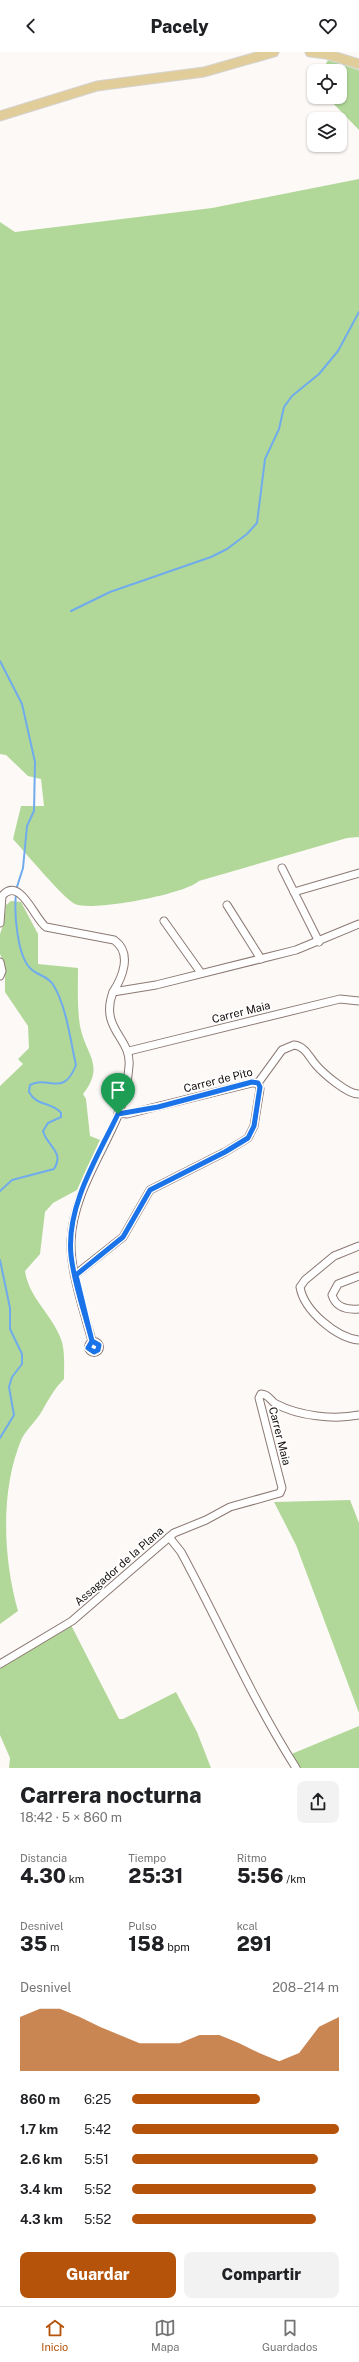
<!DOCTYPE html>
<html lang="es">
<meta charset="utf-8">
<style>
:root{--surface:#fff;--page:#f2f2f2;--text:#202124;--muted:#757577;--line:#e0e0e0;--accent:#b45309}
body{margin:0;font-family:"Public Sans",sans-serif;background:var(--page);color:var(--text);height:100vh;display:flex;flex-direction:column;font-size:15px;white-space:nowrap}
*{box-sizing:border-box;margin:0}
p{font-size:13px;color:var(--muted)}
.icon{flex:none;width:22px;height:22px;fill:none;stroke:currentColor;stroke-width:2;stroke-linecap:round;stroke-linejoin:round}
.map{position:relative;height:1716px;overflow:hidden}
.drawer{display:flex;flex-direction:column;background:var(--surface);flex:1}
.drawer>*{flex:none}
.controls{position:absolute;left:307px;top:12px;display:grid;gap:8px}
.controls a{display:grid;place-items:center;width:40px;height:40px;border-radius:8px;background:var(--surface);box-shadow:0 1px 3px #0004;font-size:20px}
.pin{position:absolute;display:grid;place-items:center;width:34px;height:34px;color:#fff;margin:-41px -17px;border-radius:50% 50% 50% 0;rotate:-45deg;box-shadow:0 0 4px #0007}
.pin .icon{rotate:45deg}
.round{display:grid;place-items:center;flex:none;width:42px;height:42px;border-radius:8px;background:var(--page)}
.summary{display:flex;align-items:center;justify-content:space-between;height:68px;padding:0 20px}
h1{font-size:22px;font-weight:800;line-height:30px}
.stats{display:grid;grid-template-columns:repeat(3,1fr);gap:6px;height:68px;padding:4px 20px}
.stats div{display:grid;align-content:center}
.stats b{font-size:20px;font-weight:800}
.stats small{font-size:11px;font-weight:400}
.stats p{font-size:11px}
.chart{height:112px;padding:8px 20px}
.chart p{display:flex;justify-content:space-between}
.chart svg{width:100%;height:72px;margin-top:4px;fill:var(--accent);opacity:.7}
.action{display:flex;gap:8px;margin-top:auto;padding:8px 20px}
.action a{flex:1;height:46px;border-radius:8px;background:var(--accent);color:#fff;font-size:16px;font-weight:800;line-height:46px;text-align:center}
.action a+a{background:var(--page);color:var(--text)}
ul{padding:0 20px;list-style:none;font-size:13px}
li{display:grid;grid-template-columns:64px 48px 1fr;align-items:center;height:30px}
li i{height:10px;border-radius:5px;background:var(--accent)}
header{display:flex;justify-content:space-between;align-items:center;height:52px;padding:0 20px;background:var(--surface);font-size:18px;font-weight:800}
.menu{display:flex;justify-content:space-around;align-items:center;height:56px;border-top:1px solid var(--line);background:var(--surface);font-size:11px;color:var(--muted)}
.menu a{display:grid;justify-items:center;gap:2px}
.menu .current{color:var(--accent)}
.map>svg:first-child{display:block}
.green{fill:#b2d899}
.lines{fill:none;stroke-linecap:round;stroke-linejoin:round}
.stream{stroke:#70abeb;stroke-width:2}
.minor-casing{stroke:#8c7973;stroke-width:9}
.major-casing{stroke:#d5d4d3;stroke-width:11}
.minor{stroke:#fff;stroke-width:7}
.major{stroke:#e0cd9a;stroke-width:9}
.route-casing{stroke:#fff;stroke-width:8}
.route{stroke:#1a73e8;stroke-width:5}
.labels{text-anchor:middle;stroke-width:3.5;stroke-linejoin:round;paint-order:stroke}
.street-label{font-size:11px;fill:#150e0c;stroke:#fff}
</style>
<header><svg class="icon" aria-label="back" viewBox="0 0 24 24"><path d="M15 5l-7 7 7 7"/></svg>Pacely<svg class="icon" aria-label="heart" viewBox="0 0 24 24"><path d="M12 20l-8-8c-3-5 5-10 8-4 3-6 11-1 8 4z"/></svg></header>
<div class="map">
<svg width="359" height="1716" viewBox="0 0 359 1716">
<rect width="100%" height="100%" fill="#fdf9f7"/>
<g class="green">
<path d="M328,8L359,18V78L327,45H340V19H322Z"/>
<path d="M359,127V785L347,786L199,829C185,842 93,860 75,852C64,847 24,799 13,787L21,754H44L41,727L28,724L6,703L0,702V170L15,180L212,156Z"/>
<path d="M11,849L21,850L38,882V912L78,916C78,935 77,955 80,974C85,1002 106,1013 83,1042L86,1047L90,1084L100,1088L77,1138L53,1151L45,1160L40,1202L25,1219C29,1247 54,1264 62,1290C65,1301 64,1316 64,1327C54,1337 49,1347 42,1359C36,1369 27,1377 22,1386C0,1437 3,1506 18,1559L0,1572V1034L23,1012L18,1007L29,996L28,974L5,940V913L0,902V882L4,870L6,853Z"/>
<path d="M350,1448L359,1471V1661L296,1493L274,1450Z"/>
<path d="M71,1573L119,1667H123L176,1640L197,1680L211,1716H9L10,1706L0,1683V1616Z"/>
<path d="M359,1674V1716H298L289,1703Z"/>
</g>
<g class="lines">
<g class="stream">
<path d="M71,559L110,540L211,505L227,497L247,482L257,471L265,407L279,377L284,355L292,344L319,322L338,299L359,260"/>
<path d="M0,609L22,652L35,710L34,759L27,774L23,816L16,838"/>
<path d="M0,1139L12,1128L54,1117C65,1100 47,1094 43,1079L48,1071L61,1065V1061C53,1050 37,1055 29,1040L30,1033C49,1023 63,1046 76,1013C70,987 67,957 54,934C48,923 37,924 30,916C17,903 14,860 16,842"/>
<path d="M0,1208L10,1256V1277L22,1302V1312L12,1325L9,1335L14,1363L0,1386"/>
</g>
<g class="minor-casing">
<g id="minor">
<path d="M282,816L294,840"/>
<path d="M227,853L261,907"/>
<path d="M164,869L201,921"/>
<path d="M0,871L2,844C20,823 35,868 46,875L114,888C133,901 122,926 113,940L156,933L296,898L359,872"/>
<path d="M319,890L294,840L359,821"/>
<path d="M0,910L2,919L0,924"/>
<path d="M129,999L340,947L359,949"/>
<path d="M258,1031L282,998L294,993C305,994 309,1005 316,1013C323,1021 348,1043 359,1042"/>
<path d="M118,1061L127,1062L252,1031H258"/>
<path d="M359,1194L334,1204L305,1228L300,1235C304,1259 337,1286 359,1288"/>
<path d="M75,1223L123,1185L150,1138L225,1100L248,1086L254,1074L260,1037L258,1031"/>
<path d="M359,1224L338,1232L332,1243C336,1256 347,1258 359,1257"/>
<path d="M92,1289C84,1259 70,1220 71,1189C73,1142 102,1103 119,1061C124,1046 128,1029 129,1014C132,986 99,977 113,940"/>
<circle cx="94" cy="1295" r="5.5"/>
<path d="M169,1485L181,1500C220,1572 252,1647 296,1716"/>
<path d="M0,1612L72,1569L174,1481L206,1468L230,1455L280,1441L282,1436L259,1346L261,1342C269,1342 270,1349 276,1352C299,1364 334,1368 359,1363"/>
</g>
</g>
<g class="major-casing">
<g id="major">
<path d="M310,0L326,2L359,12"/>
<path d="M0,64L97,34L204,20L274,0"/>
</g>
</g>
<use href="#minor" class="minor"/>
<use href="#major" class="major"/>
</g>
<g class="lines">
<g class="route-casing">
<path id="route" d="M118,1062C98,1104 66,1154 71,1203C74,1232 85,1261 92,1289L88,1296L94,1300L98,1298L99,1293L92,1289L76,1223L123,1185L150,1138L225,1100L248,1086L254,1074L260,1035L258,1031L252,1030L158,1055L118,1062"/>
</g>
<use href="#route" class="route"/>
</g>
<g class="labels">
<g class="street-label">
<text transform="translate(241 960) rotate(-14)" y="4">Carrer Maia</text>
<text transform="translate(218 1028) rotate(-14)" y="4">Carrer de Pito</text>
<text transform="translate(280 1384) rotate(76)" y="4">Carrer Maia</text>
<text transform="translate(119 1514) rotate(-41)" y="4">Assagador de la Plana</text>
</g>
</g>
</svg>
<div class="controls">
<a><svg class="icon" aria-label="locate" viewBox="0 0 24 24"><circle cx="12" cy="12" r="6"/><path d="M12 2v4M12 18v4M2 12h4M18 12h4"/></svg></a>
<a><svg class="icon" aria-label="layers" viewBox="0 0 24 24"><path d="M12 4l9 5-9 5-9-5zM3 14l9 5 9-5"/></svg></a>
</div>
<div class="pin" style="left:118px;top:1062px;background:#1e9e55"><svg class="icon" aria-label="arrive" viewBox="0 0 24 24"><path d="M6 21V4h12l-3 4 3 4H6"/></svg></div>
</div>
<section class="drawer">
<div class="summary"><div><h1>Carrera nocturna</h1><p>18:42 · 5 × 860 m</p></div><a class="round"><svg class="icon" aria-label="share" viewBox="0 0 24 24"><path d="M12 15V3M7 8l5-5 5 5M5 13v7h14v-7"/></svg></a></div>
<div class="stats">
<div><p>Distancia</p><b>4.30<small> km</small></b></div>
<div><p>Tiempo</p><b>25:31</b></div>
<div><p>Ritmo</p><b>5:56<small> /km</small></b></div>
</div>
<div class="stats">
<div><p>Desnivel</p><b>35<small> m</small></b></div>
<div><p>Pulso</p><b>158<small> bpm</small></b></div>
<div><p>kcal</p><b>291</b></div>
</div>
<div class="chart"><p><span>Desnivel</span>208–214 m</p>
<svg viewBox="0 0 160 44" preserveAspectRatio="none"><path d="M0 44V11L10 6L20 6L30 11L40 17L50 22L60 27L70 27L80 27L90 22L100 22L110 27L120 33L130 38L140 33L150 17L160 11V44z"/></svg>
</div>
<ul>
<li><b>860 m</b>6:25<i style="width:62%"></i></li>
<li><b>1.7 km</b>5:42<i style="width:100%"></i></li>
<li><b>2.6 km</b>5:51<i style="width:90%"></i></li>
<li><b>3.4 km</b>5:52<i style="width:89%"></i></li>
<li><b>4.3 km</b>5:52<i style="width:89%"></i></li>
</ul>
<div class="action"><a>Guardar</a><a>Compartir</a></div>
</section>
<nav class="menu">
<a class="current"><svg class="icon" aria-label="home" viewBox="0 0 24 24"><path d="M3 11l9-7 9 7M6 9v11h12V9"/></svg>Inicio</a>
<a><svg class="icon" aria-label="map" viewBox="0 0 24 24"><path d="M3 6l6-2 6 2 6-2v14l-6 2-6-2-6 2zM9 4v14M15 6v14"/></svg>Mapa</a>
<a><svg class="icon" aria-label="saved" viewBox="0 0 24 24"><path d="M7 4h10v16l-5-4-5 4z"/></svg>Guardados</a>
</nav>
